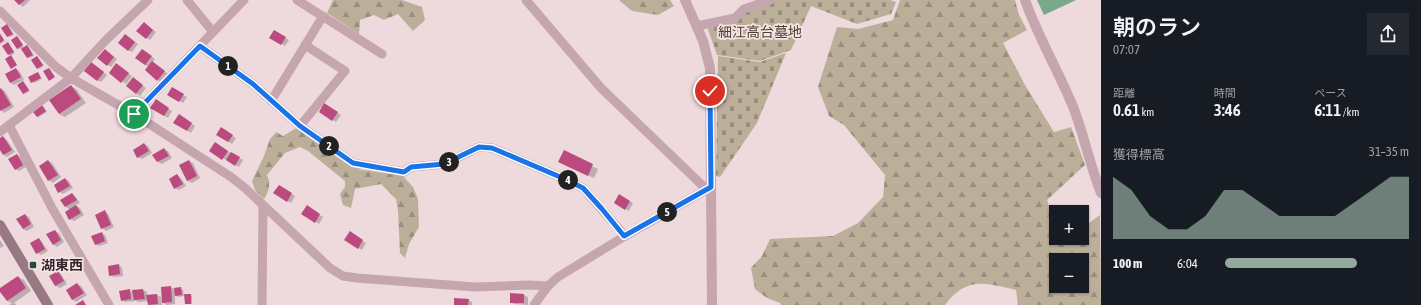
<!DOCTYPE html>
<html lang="ja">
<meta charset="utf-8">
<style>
:root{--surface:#171b24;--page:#242831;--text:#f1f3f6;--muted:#9ea1a6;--accent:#93a99d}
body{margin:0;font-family:"Asap Condensed","Noto Sans JP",sans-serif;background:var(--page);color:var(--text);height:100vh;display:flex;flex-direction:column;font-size:15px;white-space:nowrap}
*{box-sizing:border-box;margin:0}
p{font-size:13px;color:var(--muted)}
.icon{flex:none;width:22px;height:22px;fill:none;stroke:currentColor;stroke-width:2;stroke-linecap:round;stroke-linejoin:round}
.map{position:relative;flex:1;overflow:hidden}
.drawer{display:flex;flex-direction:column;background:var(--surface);width:320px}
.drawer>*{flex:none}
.controls{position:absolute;left:1049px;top:205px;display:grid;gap:8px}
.controls a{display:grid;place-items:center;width:40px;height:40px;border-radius:0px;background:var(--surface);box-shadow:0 1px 3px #0004;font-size:20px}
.pin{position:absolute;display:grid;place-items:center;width:34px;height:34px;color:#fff;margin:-17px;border:2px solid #fff;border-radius:50%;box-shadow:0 1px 4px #0007}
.km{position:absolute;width:20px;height:20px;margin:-10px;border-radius:50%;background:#222;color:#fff;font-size:11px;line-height:20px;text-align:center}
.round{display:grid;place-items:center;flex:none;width:42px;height:42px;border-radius:0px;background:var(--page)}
.head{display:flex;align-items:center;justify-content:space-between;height:68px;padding:0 12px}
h1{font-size:22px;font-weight:600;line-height:30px}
.metrics{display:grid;grid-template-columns:repeat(3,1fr);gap:6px;height:68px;padding:4px 12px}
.metrics div{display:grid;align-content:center}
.metrics b{font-size:17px;font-weight:600}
.metrics small{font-size:11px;font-weight:400}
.metrics p{font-size:11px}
.chart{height:112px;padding:8px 12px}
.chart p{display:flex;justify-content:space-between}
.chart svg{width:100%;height:72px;margin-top:4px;fill:var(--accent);opacity:.7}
ul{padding:0 12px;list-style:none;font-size:13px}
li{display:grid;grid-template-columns:64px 48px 1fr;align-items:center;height:30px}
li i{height:10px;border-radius:5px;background:var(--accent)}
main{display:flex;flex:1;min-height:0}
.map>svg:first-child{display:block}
.forest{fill:url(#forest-firs);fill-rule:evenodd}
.cemetery{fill:url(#cemetery-stones)}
.water{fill:#7aa88a}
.shadow{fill:#0003}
.building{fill:#bb4a7e}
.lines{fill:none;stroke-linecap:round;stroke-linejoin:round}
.minor{stroke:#c5a6ae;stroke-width:9}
.tertiary{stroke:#c5a6ae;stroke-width:10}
.secondary{stroke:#987883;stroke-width:10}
.route-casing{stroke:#fff;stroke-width:8}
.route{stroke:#1a73e8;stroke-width:5}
.poi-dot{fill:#204f31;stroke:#f7e4e7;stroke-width:1.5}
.labels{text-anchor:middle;stroke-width:3.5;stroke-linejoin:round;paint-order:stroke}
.park-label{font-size:14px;fill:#4e422c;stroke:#f7e4e7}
.poi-label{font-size:14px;font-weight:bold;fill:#32262b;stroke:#f7e4e7;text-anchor:start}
</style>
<main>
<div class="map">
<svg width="1101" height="305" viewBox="0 0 1101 305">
<defs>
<pattern id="forest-firs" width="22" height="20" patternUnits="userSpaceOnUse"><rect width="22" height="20" fill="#bcaf9a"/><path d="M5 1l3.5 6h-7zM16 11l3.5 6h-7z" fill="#998e7e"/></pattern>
<pattern id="cemetery-stones" width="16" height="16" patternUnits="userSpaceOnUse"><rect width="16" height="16" fill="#bcaf9a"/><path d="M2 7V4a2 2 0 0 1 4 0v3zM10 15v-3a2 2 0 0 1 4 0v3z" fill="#998e7e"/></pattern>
</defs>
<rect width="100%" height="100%" fill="#eed9dc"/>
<g class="forest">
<path d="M333,0H402L422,7L425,20L413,31L398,14L384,20L374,15L360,20L359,34L327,13Z"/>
<path d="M619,0H670L674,6L658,15L632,11Z"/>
<path d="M900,0H1015L1019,15L1027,30L1003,43L1025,85L1054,132L1071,127L1085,165L1047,200L1056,225V238H1082V228L1100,215L1101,305H1018L1016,290C985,283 967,276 945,305H781L780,303L767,298L755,289L751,268L762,256L770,239L833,236L858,223L883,197L885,175L844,125L829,116L818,87L837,27L858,29L893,20ZM1056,260H1082V286H1056Z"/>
<path d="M298,127L316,140L361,170L402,175L413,187L418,199L419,227L409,244L405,258L400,253L398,211L396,199L381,184L355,189L351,208L343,205L340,194L345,187V181L308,151L300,147L285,153L267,175C271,184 269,192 264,199L255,190L252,181L264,156L270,139L276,132L283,136Z"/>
</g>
<g class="cemetery">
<path d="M767,0H890L896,2L891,14L857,24L811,6L791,50L760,61L717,55L705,21L736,16Z"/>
<path d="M786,53L757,123L720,177L716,176L718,56L760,62Z"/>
</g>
<path class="water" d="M1037,0H1076L1044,15Z"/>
<g class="shadow">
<path d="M15,0H30L23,7Z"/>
<path d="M144,23L156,32L150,40L147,38Z"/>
<path d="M7,25L14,35L9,37H8Z"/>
<path d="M275,31L289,40L285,46L271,38Z"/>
<path d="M0,33L5,41L0,44Z"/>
<path d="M126,35L138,44L132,52L128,50Z"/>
<path d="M18,38L24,48L27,46L29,47L34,56L29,58L22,48L19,49L17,48Z"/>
<path d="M8,44L15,53L10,56L3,46Z"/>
<path d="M105,50L117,59L111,67L108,65Z"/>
<path d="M146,52L155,59L152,63L168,74L161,82L158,80L149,67L145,65Z"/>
<path d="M37,57L44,66L39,69L38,68Z"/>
<path d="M92,63L107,75L101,82L97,80Z"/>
<path d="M120,67L132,76L126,84L110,72Z"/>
<path d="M16,69L20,72L24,80L14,85L11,83L6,75Z"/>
<path d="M38,73L42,79L34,83L29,77Z"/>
<path d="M137,81L146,88L140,96L136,93Z"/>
<path d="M23,82L30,91L25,94L24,93Z"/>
<path d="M71,86L77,90L86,103L65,117L59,114Z"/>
<path d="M1,89L5,91L14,107L4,113L0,109V90Z"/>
<path d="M172,89L187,97L183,103L169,95Z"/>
<path d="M156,101L172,111L168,118L152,107Z"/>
<path d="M325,105L341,115L336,122L320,112Z"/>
<path d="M44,108L47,112L39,117H37Z"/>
<path d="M179,115L195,126L191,133L175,122Z"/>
<path d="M221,129L236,138L232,144L218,135Z"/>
<path d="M3,137L7,140L15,152L7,157L4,155L0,149V139Z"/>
<path d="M144,144L148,146L152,153L142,159L138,157Z"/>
<path d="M215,144L243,160L239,167L210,151Z"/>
<path d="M164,149L168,151L172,158L162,164L158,162L154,155Z"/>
<path d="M564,152L598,169L594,178L565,165Z"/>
<path d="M17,155L21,157L26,167L19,171L15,169Z"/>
<path d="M48,161L52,163L61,177L53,183L49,180L40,166Z"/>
<path d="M189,161L193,163L200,178L192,183L188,181Z"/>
<path d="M177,175L181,178L186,186L179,190L175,188Z"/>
<path d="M65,179L69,181L73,188L63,194L59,192Z"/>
<path d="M279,186L295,196L291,203L274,193Z"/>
<path d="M72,194L75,196L80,203L75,205L80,208L84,215L74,221L70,219V210L66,207L62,200Z"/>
<path d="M619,196L633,203L629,211L615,203Z"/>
<path d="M307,207L323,217L319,224L303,213Z"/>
<path d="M105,212L108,214L114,227L106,231L102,228Z"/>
<path d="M25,215L29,217L34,227L27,231L23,229Z"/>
<path d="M55,231L59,233L64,242L57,247L53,244Z"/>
<path d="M101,233L105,235L108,243L99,246L95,244Z"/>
<path d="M350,233L366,243L362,250L345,240Z"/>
<path d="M39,239L42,242L48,251L41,255L37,253Z"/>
<path d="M0,240L4,246L0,248Z"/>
<path d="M119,265L122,268L123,276L114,277L110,275Z"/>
<path d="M58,272L61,274L67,284L60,288L56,286L50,276Z"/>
<path d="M18,277L24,280L31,291L14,303L17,305H9L12,303L7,301L0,290Z"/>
<path d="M77,284L81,286L87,295L76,302L72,299Z"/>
<path d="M170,287L174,289H183L184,296L178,297L175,295V304L167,305L163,303Z"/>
<path d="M143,290L147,292V296L157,295L161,297L162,305H149L148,301L138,302L135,300V301L125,302L122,300L130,291L134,293Z"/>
<path d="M511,294L524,295L528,297V305L514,304L511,302Z"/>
<path d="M191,295L192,296V304H187L186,303Z"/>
<path d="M468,300L472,302V305H455Z"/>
</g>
<g class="building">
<path d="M14,0H25L19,5Z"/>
<path d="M144,22L153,30L146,39L136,31Z"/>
<path d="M7,24L13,34L7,37L1,28Z"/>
<path d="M274,30L286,37L281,45L269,38Z"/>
<path d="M0,34L4,40L0,43Z"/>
<path d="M125,34L135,42L128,51L118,43Z"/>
<path d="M17,36L23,45L17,49L11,40Z"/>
<path d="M8,42L14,52L8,55L2,46Z"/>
<path d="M27,45L33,55L27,58L21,49Z"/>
<path d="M105,49L114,57L107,66L97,58Z"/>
<path d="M142,49L152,56L145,65L135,58Z"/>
<path d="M11,55L17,65L11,69L5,59Z"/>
<path d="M37,56L43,65L37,69L31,60Z"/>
<path d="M152,61L165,71L157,81L145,70Z"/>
<path d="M91,62L104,72L97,81L84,71Z"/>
<path d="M116,63L129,73L121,83L109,73Z"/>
<path d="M16,68L21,77L10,83L5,74Z"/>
<path d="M49,68L55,77L49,81L43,71Z"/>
<path d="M38,72L41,78L31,83L28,77Z"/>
<path d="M133,77L143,85L136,94L126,86Z"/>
<path d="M23,81L29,90L23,94L17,85Z"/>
<path d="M71,85L81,99L59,114L49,100Z"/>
<path d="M172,87L184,94L179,102L167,95Z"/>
<path d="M1,88L11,105L0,111V89Z"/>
<path d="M156,99L169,108L164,116L150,108Z"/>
<path d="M324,103L338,112L332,121L319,112Z"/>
<path d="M42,105L46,111L37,117L33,112Z"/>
<path d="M179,114L192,123L187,131L173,123Z"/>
<path d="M221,127L233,135L228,142L216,135Z"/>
<path d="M3,136L12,150L3,155L0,150V138Z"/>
<path d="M215,142L228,151L222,160L209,151Z"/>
<path d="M144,143L149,151L137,158L133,150Z"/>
<path d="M164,148L169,156L157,162L152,155Z"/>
<path d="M564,150L593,164L588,176L558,162Z"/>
<path d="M231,152L240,157L235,166L226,160Z"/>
<path d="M17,154L23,165L15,170L8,159Z"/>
<path d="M48,160L58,175L48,181L39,166Z"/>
<path d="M189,160L197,176L187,181L179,165Z"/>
<path d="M177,174L183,184L174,189L169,179Z"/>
<path d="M65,178L70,186L58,193L54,185Z"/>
<path d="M279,185L292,193L287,202L273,193Z"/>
<path d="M72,193L77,200L65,207L60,200Z"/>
<path d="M619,194L630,201L625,210L614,203Z"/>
<path d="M76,205L81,213L69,220L65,212Z"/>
<path d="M307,205L320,214L315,223L301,214Z"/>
<path d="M105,210L111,225L101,229L95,215Z"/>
<path d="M25,214L31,224L23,229L16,219Z"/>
<path d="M55,230L61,240L53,245L46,234Z"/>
<path d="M350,231L363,240L358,249L344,240Z"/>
<path d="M102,232L105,241L95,245L91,236Z"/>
<path d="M39,238L45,249L36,254L30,243Z"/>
<path d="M119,264L120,274L109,276L108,266Z"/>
<path d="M58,271L64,281L55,286L49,276Z"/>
<path d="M18,276L26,288L7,301L0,292V288Z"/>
<path d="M77,283L84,293L72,300L66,290Z"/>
<path d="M171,286L172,302L162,303L161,287Z"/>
<path d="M181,287L182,295L175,296L174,288Z"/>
<path d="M130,289L131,299L121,301L119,291Z"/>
<path d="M143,289L145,299L134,300L132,290Z"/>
<path d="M510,293L524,294V303H510Z"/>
<path d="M157,294L158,304L148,305L146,295Z"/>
<path d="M184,294H191V304H185Z"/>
<path d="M454,298L469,299L468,305H454Z"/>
<path d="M83,300L86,305H75Z"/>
</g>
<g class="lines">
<g class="minor">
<path d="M148,0L106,40L71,78L134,114L231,177L245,188L330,268L343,276L357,278L475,287L529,285L548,286L558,277L625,236L711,187"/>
<path d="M187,0L213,32"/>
<path d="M297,0L382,54"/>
<path d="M526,0L601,88L704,187H711"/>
<path d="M0,11L56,67L71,78L9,125"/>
<path d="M697,26L735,18L744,9L770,0"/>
<path d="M200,46L253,84L300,126L353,163L404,172L411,167L445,164L479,147L492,148L565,179L583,188L625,236"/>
<path d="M271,101L323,16"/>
<path d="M134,114L244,0"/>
<path d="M300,126L345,71L305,45"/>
<path d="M0,132L9,125L52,208L109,305"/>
<path d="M262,305L263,206"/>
<path d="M534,305L548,286"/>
</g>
<g class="tertiary">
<path d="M685,0L703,41L710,68L712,305"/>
<path d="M1025,0C1038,37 1059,72 1074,109C1084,136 1090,165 1101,193"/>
</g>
<path class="secondary" d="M0,225L48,305"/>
</g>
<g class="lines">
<g class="route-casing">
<path id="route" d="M134,114L200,46L253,84L300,126L353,163L404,172L411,167L444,164L479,147L492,148L565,179L583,188L602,209L624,236L711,187L710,91"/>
</g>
<use href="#route" class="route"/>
</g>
<rect class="poi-dot" x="29" y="261" width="8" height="8" rx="2"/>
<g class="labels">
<g class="park-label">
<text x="760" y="37">細江高台墓地</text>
</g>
<g class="poi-label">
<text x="41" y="270">湖東西</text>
</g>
</g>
</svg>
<div class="controls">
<a>+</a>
<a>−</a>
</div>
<div class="pin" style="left:134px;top:114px;background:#1e9e55"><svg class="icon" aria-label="arrive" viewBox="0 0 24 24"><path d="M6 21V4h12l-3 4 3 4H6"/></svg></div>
<div class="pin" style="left:710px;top:91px;background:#d93025"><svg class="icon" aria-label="check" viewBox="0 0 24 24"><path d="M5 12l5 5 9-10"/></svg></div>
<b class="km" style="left:228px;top:66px">1</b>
<b class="km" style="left:329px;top:146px">2</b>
<b class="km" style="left:449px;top:162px">3</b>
<b class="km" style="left:568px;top:180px">4</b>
<b class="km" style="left:667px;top:212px">5</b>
</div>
<section class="drawer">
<div class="head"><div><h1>朝のラン</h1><p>07:07</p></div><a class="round"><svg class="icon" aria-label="share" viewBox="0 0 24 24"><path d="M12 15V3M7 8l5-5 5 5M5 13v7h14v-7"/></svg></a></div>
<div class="metrics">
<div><p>距離</p><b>0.61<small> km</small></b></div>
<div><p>時間</p><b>3:46</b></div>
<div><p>ペース</p><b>6:11<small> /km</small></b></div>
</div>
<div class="chart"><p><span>獲得標高</span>31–35 m</p>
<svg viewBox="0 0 160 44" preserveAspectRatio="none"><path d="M0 44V6L10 14L20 30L30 38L40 38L50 30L60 14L70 14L80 22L90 30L100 30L110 30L120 30L130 22L140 14L150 6L160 6V44z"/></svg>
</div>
<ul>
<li><b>100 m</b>6:04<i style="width:72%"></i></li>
</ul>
</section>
</main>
